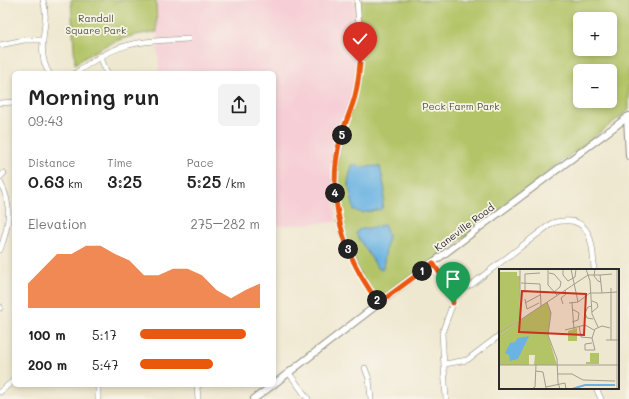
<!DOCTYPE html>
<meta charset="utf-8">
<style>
:root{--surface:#fff;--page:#f2f2f2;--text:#222;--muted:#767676;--accent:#ea580c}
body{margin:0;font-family:Mali,sans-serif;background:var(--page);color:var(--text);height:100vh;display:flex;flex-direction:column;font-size:15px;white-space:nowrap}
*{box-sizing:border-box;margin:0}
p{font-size:13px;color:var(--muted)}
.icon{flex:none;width:22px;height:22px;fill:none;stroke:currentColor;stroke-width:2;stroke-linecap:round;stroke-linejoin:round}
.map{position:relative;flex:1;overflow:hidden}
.side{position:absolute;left:12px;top:71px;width:264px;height:316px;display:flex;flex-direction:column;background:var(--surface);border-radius:6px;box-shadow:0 2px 6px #0003}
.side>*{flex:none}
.tools{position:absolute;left:573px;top:12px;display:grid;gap:8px}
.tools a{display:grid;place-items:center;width:44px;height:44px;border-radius:6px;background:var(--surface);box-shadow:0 2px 6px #0003;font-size:20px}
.pin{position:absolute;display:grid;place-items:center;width:34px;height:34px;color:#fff;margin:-41px -17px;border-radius:50% 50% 50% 0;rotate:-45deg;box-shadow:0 0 4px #0007}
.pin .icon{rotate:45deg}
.km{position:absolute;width:20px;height:20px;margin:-10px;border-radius:50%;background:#222;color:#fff;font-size:11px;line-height:20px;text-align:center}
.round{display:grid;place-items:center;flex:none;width:42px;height:42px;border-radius:6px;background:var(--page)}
.overview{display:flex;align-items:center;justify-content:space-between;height:68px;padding:0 16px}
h1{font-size:22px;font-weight:600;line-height:30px}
.figures{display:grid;grid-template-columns:repeat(3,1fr);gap:6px;height:68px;padding:4px 16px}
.figures div{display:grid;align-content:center}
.figures b{font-size:17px;font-weight:600}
.figures small{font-size:11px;font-weight:400}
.figures p{font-size:11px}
.chart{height:112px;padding:8px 16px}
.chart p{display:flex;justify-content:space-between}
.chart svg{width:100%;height:72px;margin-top:4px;fill:var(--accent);opacity:.7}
ul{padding:0 16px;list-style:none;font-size:13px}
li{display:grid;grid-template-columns:64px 48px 1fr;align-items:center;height:30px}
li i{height:10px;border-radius:5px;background:var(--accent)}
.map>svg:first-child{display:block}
.built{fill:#f6cfd6}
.green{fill:#b3c467;stroke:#6f7849;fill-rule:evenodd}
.water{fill:#6ab3e2;stroke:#4a6f86}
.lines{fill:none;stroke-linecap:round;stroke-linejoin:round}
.minor-casing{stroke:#8d8a7e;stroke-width:6}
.major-casing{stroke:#8d8a7e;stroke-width:8}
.minor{stroke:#fff;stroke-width:5}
.major{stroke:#fff;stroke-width:6}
.route-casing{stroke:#fff;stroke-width:8}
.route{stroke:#ea580c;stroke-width:5}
.labels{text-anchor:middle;stroke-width:3.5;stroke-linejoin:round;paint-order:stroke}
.park-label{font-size:10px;fill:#54593d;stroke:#f7f3e8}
.street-label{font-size:10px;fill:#2b2b2b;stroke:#f7f3e8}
.inset-river{fill:none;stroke:#6ab3e2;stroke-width:2}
.inset-road{fill:none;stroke:#a19c8e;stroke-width:1}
.view{fill:#c8321e;fill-opacity:0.15;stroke:#c8321e;stroke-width:2}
.inset-edge{fill:none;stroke:#2b2b2b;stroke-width:2}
</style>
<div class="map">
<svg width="629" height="399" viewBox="0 0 629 399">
<rect width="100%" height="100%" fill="#f7f3e8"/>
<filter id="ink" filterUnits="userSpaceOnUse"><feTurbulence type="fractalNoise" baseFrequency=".025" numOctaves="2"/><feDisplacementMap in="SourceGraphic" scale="8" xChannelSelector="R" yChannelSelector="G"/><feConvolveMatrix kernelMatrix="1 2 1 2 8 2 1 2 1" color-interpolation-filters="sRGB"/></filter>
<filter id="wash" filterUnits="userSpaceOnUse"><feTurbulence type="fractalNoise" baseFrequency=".012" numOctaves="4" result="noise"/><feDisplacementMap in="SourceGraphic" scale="16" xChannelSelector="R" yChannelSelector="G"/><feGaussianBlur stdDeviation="0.9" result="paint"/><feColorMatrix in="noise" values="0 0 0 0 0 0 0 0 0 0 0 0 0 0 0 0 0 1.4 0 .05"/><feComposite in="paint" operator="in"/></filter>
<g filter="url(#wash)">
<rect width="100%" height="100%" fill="#efe8d0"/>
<path class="built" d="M156,0H355L358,63L335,203L336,222L274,226V73H159Z"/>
<g class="green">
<path d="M71,0H156L157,32C123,35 103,45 75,64Z"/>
<path d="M357,0H629V110L379,303L364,283L339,222L336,165L358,81ZM580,19H610V49H580ZM580,71H610V101H580Z"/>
</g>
<g class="water">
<path d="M352,165L363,167L380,166L385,191L382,209L362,213L354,210L348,182Z"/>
<path d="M385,225L388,236L383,268L381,270L377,267L356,234L358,230Z"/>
</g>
</g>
<g filter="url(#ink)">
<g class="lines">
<g class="minor-casing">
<g id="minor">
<path d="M43,0C51,25 34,48 49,73"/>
<path d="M357,0C359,27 362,55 358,82C354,102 345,120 340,140C327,202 342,253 379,303"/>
<path d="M0,45L24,40H42"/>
<path d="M100,56L107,73"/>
<path d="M76,73C118,41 137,42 188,39"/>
<path d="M0,103L14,102"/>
<path d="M0,177L4,173"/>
<path d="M0,182C13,205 9,226 0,250"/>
<path d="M433,263L452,292L453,303L442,333L446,399"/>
<path d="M452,292L471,285L552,223C591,212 593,242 594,270"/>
<path d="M0,307V308"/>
<path d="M445,364L467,360L500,335"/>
<path d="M365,368L369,379L371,399"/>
<path d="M289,373L308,399"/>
<path d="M98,385V399"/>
<path d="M596,388L601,399"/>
<path d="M0,392L14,380"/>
<path d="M198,399L197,386L199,385"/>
</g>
</g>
<g class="major-casing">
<g id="major">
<path d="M627,117L629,156"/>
<path d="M274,384L416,275L629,116"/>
<path d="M254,399L273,385"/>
</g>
</g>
<use href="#minor" class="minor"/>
<use href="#major" class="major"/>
</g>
</g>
<g class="lines" filter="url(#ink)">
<g class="route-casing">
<path id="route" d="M360,63C359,74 358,85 355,96C351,111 344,125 340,140C326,199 343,256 379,303L433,263L452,292L453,303"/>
</g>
<use href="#route" class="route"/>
</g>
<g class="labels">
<g class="park-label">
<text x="96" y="22">Randall<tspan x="96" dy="12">Square Park</tspan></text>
<text x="461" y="110">Peck Farm Park</text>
</g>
<g class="street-label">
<text transform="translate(464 227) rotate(-37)" y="4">Kaneville Road</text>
</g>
</g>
<g transform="translate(499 269)">
<rect width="120" height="120" fill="#efe8d0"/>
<path d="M0,3H18V7H21L20,51L0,65ZM48,33L52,43L49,66L58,96H35L36,86H30V96H0V66ZM78,59V72H69V62ZM91,84H100V95H87V93H91Z" fill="#b3c467"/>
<path d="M30,67L19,90L11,92L10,86L6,84L11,74L16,73L19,69Z" fill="#6ab3e2"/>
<path class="inset-river" d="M73,120L86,116H116"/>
<path class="inset-road" d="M49,0V16L58,26M64,0V6L69,12L76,8L77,0M72,0L79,33M87,0L91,12L93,45L99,58M96,0L95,7L99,12L102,13M50,4L55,5L62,13L61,18L55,23M101,6L113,5M22,14L41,15L42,37M26,23V5L41,4M26,30L28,40L40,34M48,33L52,44L49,66L58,90L59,114L61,120M26,34L41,26M70,34L79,33L91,24H103M73,34L75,60M64,35L62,29L67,25L66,21M93,37L89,38L86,44L88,49L94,50M73,40L80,44L79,51L73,53M93,43L99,38L98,34L93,32M21,51V0M80,57L82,68L93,69M66,61L86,56L95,61M0,65L89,6H101L103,24L118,23M107,71H120M112,71V19M93,74L86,75V81H96L93,69L96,60L103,57L111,59M0,96H120M37,102L44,103L47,119M58,105H73L84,111L116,112M47,118L66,114L67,120M34,119L36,118L37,96M118,120V0"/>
<path class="view" d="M23,22L87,25L85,66L20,63Z"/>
<rect width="120" height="120" class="inset-edge"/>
</g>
</svg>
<div class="tools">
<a>+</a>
<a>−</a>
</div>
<div class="pin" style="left:453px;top:303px;background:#1e9e55"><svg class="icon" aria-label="arrive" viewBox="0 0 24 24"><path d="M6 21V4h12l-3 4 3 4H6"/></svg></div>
<div class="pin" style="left:360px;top:63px;background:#d93025"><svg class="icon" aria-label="check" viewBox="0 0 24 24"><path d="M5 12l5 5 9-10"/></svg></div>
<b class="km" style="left:422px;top:271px">1</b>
<b class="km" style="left:377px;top:300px">2</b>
<b class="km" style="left:348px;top:249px">3</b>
<b class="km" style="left:335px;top:193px">4</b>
<b class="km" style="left:342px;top:135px">5</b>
<section class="side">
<div class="overview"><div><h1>Morning run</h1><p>09:43</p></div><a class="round"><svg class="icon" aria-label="share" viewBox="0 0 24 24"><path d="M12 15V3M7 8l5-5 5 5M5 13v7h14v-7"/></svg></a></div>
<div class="figures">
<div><p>Distance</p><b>0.63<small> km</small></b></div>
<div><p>Time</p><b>3:25</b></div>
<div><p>Pace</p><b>5:25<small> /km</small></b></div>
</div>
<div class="chart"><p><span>Elevation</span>275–282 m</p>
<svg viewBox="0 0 160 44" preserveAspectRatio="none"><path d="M0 44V29L10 20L20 11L30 11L40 6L50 6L60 11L70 15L80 24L90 24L100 20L110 20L120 24L130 33L140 38L150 33L160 29V44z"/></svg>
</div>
<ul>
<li><b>100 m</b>5:17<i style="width:88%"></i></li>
<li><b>200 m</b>5:47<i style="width:61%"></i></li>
</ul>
</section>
</div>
